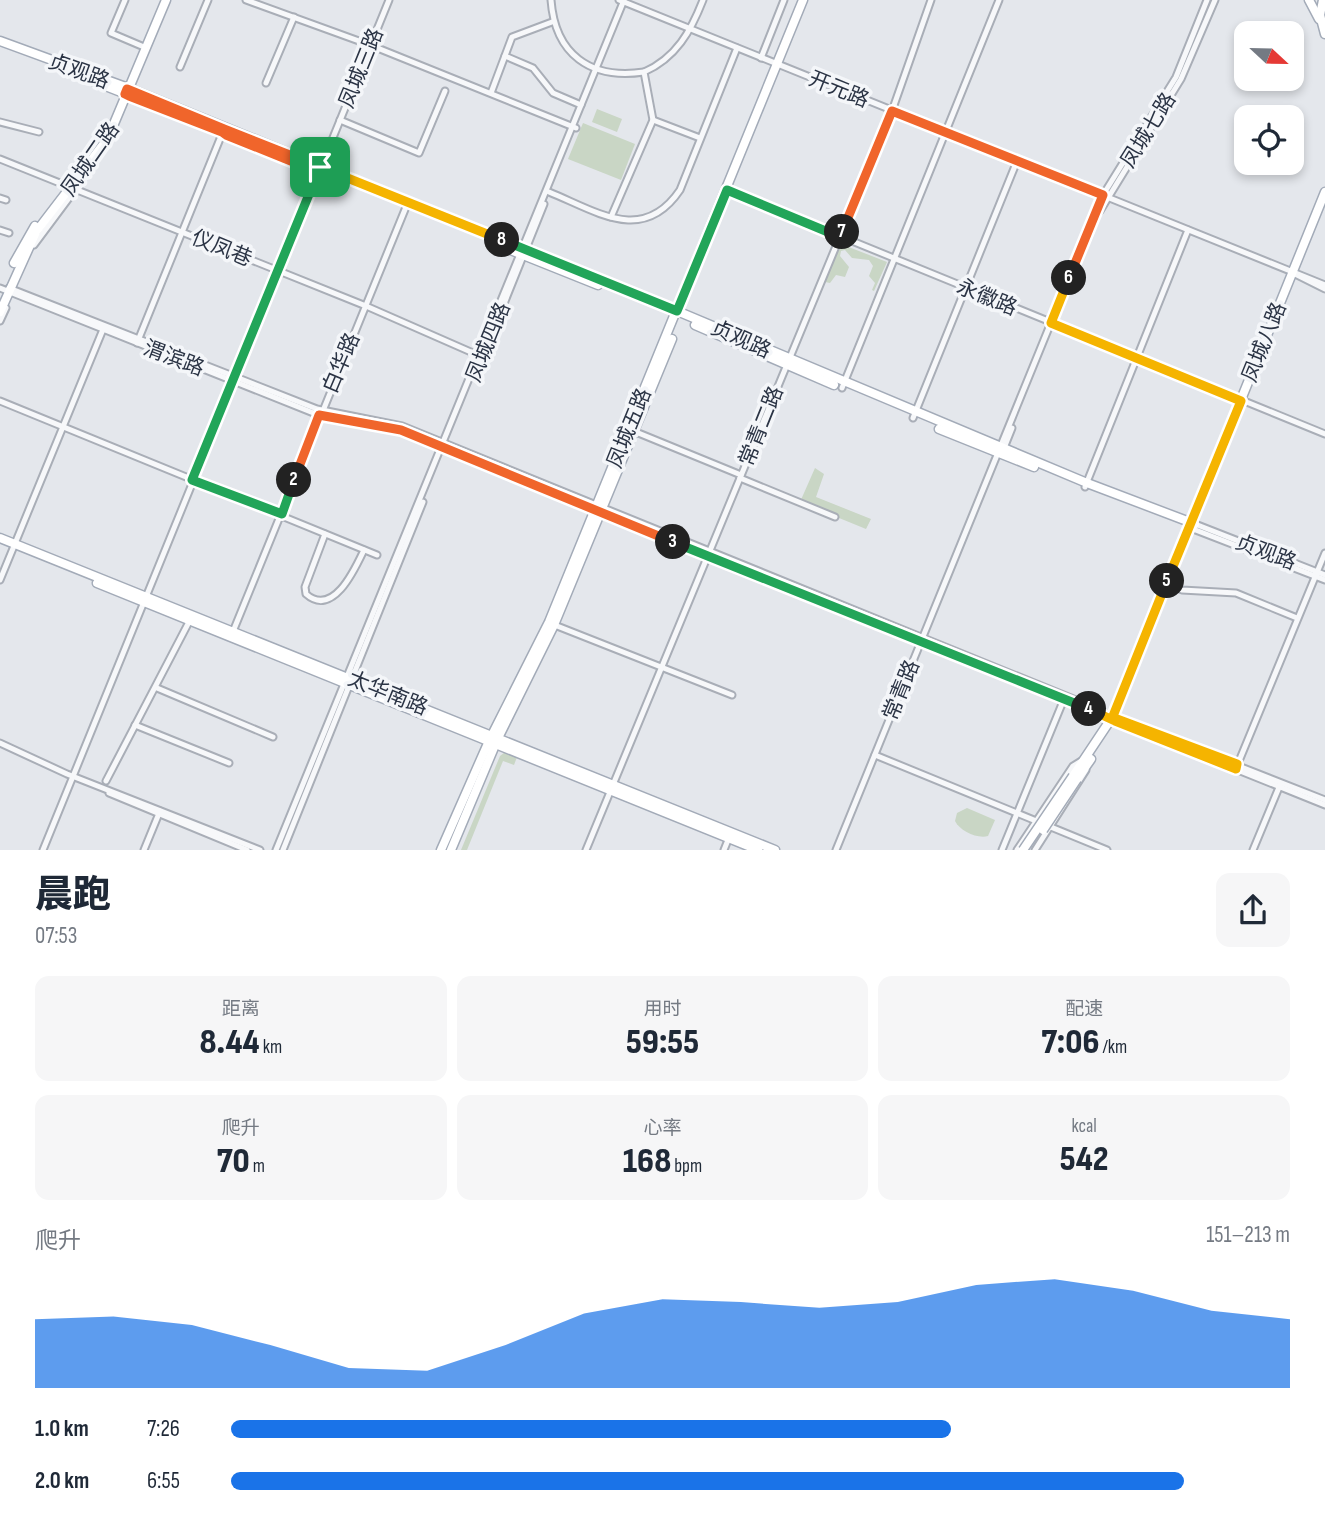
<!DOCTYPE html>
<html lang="zh">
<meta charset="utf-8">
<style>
:root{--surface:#fff;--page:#f6f6f7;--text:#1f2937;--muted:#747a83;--accent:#1a73e8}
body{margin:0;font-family:"Sofia Sans Condensed","Noto Sans SC",sans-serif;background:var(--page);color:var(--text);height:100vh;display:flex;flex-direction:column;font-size:26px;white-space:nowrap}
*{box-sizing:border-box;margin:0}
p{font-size:23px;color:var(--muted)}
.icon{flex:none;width:38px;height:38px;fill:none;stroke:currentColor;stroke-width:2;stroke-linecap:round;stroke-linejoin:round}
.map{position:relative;height:850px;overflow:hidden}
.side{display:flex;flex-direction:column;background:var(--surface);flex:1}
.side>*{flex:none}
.needle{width:46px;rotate:112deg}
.tools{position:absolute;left:1234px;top:21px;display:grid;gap:14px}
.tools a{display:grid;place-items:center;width:70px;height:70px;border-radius:14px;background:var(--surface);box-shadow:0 4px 10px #0003;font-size:35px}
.pin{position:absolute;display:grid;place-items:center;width:60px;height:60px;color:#fff;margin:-30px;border-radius:14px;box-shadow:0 4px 10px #0006}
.km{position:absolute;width:35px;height:35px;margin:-18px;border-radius:50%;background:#222;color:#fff;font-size:19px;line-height:35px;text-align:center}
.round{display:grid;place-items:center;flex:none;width:74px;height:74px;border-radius:14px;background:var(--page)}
.headline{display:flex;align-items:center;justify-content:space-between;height:119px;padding:0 35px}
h1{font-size:38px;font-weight:800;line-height:52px}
.figures{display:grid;grid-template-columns:repeat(3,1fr);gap:10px;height:119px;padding:7px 35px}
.figures div{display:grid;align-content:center;border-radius:14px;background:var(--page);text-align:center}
.figures b{font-size:35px;font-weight:800}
.figures small{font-size:19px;font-weight:400}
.figures p{font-size:19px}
.chart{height:196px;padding:14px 35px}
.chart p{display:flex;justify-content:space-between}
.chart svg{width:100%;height:126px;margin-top:7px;fill:var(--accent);opacity:.7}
ul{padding:0 35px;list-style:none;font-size:23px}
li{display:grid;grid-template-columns:112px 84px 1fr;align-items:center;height:52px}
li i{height:18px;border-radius:9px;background:var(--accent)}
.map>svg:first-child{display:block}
.green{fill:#c9d6c5}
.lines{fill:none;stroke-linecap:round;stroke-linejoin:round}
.minor-casing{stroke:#a9aeb7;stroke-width:9}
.major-casing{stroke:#a3abb8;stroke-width:11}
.minor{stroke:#f7f8fa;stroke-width:5}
.major{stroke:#fff;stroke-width:8}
.major-bridge-casing{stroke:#a3abb8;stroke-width:11;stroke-linecap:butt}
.major-bridge{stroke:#fff;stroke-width:8}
.split-1-casing{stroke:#fff;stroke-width:14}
.split-2-casing{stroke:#fff;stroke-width:14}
.split-3-casing{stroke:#fff;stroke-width:14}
.split-4-casing{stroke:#fff;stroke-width:14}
.split-5-casing{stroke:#fff;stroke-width:14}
.split-6-casing{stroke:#fff;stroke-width:14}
.split-7-casing{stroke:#fff;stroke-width:14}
.split-8-casing{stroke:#fff;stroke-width:14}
.split-9-casing{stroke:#fff;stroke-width:14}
.split-1{stroke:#f0652b;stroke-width:9}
.split-2{stroke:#22a559;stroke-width:9}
.split-3{stroke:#f0652b;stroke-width:9}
.split-4{stroke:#22a559;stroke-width:9}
.split-5{stroke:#f5b400;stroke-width:9}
.split-6{stroke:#f5b400;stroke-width:9}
.split-7{stroke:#f0652b;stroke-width:9}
.split-8{stroke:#22a559;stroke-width:9}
.split-9{stroke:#f5b400;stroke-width:9}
.labels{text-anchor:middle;stroke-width:7;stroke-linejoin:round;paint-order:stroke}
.street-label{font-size:21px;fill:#2b3445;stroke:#f4f6f9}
</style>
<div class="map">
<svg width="1325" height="850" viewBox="0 0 1325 850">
<rect width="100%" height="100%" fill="#e4e7ec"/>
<g class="green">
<path d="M597,109L622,119L617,132L592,122Z"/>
<path d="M583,123L635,144L621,180L568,159Z"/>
<path d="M841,244L887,262L874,291L872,290L875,283L869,276L873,266L869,260L852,258L845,250L841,251L840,256L849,267L845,277L836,275L830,283L825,282Z"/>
<path d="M815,468L824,474L816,497L871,519L866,529L800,502Z"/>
<path d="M505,752L517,757L514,765L503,761L467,850H461L500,756Z"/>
<path d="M967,808L995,820L988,836C977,839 960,831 955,821L957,813Z"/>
</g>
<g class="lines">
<g class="minor-casing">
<g id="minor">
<path d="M125,0L111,33L144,47"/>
<path d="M246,0L370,45L576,128"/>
<path d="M551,0C555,54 590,80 644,72"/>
<path d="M619,0L1325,285"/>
<path d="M505,56L533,68L553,93L581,105"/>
<path d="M761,58L784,0"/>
<path d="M180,67L208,0"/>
<path d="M266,83L294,17"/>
<path d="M491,93L512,37L552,22"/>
<path d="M340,120L419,153L445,91"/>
<path d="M653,120L700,138"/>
<path d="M0,122L39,132"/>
<path d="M0,159L366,306L480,356"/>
<path d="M727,190L1325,434"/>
<path d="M549,192C596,211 643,245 680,190L737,48"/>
<path d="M0,198L6,200"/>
<path d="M1100,211L1181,79L1215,0"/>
<path d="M611,217L653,120L644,72C676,58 691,31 703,0"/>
<path d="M0,230L9,233"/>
<path d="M34,245L75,190"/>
<path d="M1293,273L1325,289"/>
<path d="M0,288L316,414L401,430L595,512L1325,805"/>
<path d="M9,288L317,409L402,426L1088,705"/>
<path d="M0,321L6,308"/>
<path d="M493,331L544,204"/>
<path d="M137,343L224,129"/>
<path d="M842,388L999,0"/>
<path d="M0,401L377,555"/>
<path d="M913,418L1017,161"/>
<path d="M631,430L741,475"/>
<path d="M1004,448L1012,428"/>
<path d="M740,478L835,517"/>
<path d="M1085,487L1188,230"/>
<path d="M1195,524L1325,575"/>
<path d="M1193,529L1325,580"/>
<path d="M325,534L305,587L306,594C333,618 355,569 364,550"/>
<path d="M0,580L104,327"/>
<path d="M1167,583L1182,590L1236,593L1297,618"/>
<path d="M552,624L732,695"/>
<path d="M232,634L406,207"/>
<path d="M157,688L273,737"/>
<path d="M1119,719L1325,800"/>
<path d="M135,725L229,763"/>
<path d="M0,743L67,774L260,850"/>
<path d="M875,755L1107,850"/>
<path d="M1237,766L1325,553"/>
<path d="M106,781L190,620"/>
<path d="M109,793L247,850"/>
<path d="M43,850L389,0"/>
<path d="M144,850L160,811"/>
<path d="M276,850L624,0"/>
<path d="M283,850L423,502"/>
<path d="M586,850L892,111L931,0"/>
<path d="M724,850L730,835"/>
<path d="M836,850L1103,195L1176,77L1207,0"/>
<path d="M1002,850L1064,699"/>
<path d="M1017,850L1073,766L1081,761"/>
<path d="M1035,850L1086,770"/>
<path d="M1253,850L1280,785"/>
</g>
</g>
<g class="major-casing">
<g id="major">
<path d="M1309,0L1319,19"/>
<path d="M1323,0L1320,15L1325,34"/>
<path d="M0,41L131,89L677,311L1087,483L1195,524"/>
<path d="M85,78L187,118"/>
<path d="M513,251L598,285"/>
<path d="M14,263L35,226"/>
<path d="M0,312L36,232L108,138L166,0"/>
<path d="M695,325L834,385"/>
<path d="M939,429L1034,467"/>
<path d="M0,538L775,850"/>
<path d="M97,583L758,850"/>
<path d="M1073,776L1113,716L1325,192"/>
<path d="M1077,779L1091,759"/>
<path d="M441,850L489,741L549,622L803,0"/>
<path d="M451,850L498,738L554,625L672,339"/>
</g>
</g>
<use href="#minor" class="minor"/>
<use href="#major" class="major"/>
<g class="major-bridge-casing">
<g id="major-bridge">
<path d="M1043,830L1077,779"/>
<path d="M1023,850L1073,776"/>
</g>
</g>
<use href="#major-bridge" class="major-bridge"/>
</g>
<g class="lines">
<g class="split-1-casing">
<path id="split-1" d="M312,187L318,172L226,135L222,132L224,129L127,89L125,94L129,96L222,132L224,129L320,167"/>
</g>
<g class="split-2-casing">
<path id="split-2" d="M294,480L282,514L192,480L312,187"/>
</g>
<g class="split-3-casing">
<path id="split-3" d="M294,480L319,415L401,430L673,542"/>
</g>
<g class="split-4-casing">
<path id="split-4" d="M673,542L1089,709"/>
</g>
<g class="split-5-casing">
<path id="split-5" d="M1089,709L1115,721L1117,719L1237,764L1236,769L1115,721L1117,719L1113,716L1167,581"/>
</g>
<g class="split-6-casing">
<path id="split-6" d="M1069,278L1051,323L1241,401L1167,581"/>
</g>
<g class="split-7-casing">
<path id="split-7" d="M842,232L892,111L1103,195L1069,278"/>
</g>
<g class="split-8-casing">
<path id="split-8" d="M502,240L677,311L727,190L840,237L842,232"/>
</g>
<g class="split-9-casing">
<path id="split-9" d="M320,167L502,240"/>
</g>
<use href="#split-1" class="split-1"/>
<use href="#split-2" class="split-2"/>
<use href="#split-3" class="split-3"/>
<use href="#split-4" class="split-4"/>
<use href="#split-5" class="split-5"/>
<use href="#split-6" class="split-6"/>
<use href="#split-7" class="split-7"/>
<use href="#split-8" class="split-8"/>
<use href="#split-9" class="split-9"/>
</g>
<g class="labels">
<g class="street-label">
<text transform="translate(361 68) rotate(-68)" y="7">凤城三路</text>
<text transform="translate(79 71) rotate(20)" y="7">贞观路</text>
<text transform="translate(839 89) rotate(22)" y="7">开元路</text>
<text transform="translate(1148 130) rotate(-58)" y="7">凤城七路</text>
<text transform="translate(90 159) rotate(-55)" y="7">凤城二路</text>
<text transform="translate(222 248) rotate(22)" y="7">仪凤巷</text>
<text transform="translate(987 297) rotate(22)" y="7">永徽路</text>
<text transform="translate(741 339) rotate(24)" y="7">贞观路</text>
<text transform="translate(488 342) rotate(-68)" y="7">凤城四路</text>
<text transform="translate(1264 342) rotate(-68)" y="7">凤城八路</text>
<text transform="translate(174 358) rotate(21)" y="7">渭滨路</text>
<text transform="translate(341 363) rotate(-67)" y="7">白华路</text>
<text transform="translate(761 426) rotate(-68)" y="7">常青二路</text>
<text transform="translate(629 428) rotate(-68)" y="7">凤城五路</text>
<text transform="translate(1266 552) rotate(21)" y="7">贞观路</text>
<text transform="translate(901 690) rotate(-68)" y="7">常青路</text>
<text transform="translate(388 693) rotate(22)" y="7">太华南路</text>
</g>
</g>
</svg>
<div class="tools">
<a><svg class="needle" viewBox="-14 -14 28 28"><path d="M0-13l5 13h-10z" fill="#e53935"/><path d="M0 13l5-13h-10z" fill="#747a83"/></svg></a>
<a><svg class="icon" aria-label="locate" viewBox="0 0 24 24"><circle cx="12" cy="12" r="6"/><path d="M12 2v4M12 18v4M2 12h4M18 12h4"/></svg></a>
</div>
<div class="pin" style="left:320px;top:167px;background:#1e9e55"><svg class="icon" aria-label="arrive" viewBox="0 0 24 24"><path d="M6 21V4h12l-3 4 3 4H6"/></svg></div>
<b class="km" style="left:294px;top:480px">2</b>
<b class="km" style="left:673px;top:542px">3</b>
<b class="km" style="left:1089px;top:709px">4</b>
<b class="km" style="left:1167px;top:581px">5</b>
<b class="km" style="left:1069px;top:278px">6</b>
<b class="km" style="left:842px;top:232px">7</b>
<b class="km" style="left:502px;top:240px">8</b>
</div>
<section class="side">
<div class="headline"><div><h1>晨跑</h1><p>07:53</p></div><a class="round"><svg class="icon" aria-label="share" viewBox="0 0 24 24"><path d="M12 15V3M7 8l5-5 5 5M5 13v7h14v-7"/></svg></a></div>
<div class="figures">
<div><p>距离</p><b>8.44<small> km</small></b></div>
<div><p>用时</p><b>59:55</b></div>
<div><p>配速</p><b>7:06<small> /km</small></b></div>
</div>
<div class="figures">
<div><p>爬升</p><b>70<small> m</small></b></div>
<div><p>心率</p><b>168<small> bpm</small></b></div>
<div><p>kcal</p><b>542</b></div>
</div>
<div class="chart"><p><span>爬升</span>151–213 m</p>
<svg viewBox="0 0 160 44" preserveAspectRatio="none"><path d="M0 44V20L10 19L20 22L30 29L40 37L50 38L60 29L70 18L80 13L90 14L100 16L110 14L120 8L130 6L140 10L150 17L160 20V44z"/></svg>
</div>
<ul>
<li><b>1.0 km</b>7:26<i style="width:68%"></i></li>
<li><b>2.0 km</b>6:55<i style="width:90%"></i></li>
</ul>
</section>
